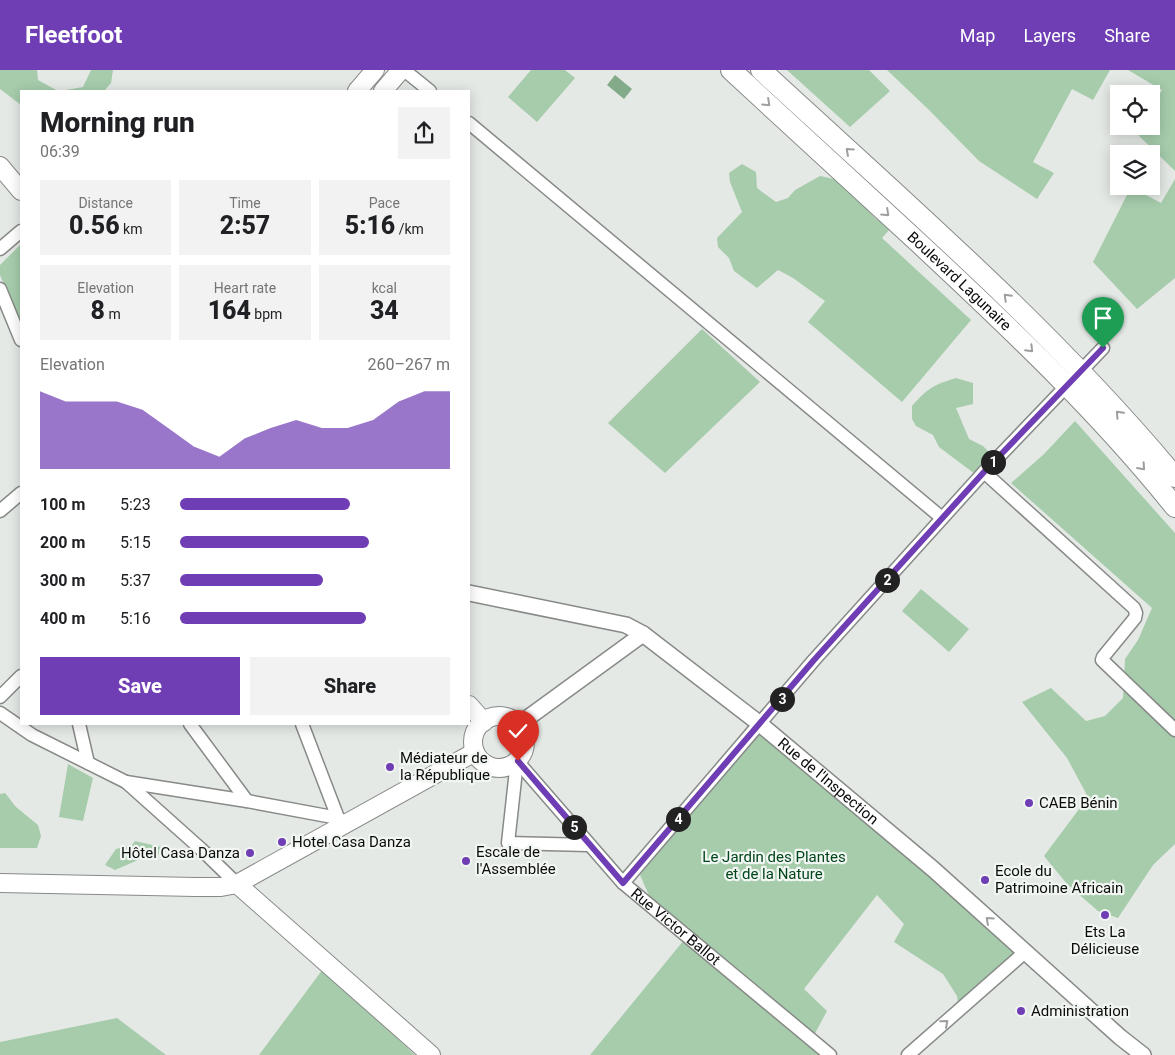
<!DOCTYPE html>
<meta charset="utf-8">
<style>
:root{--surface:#fff;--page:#f2f2f2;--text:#202124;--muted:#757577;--accent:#6f3db4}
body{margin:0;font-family:Roboto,sans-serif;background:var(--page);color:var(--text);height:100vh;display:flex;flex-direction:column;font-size:19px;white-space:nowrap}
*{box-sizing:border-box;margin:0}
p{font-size:16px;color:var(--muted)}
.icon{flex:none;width:28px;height:28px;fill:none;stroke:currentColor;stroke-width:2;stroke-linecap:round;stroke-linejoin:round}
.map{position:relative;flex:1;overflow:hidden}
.sheet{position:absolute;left:20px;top:20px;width:450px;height:635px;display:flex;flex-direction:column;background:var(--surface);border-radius:0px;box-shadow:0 2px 12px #0003}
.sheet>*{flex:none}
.tools{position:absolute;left:1110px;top:15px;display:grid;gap:10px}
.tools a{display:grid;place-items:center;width:50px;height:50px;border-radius:0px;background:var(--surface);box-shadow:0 2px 12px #0003;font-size:25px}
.pin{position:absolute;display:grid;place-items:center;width:42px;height:42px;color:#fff;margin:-51px -21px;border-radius:50% 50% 50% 0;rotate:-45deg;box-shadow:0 0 5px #0007}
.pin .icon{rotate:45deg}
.km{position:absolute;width:25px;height:25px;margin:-12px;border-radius:50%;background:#222;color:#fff;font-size:14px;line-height:25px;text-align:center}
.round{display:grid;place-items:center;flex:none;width:52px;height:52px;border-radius:0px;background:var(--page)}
.head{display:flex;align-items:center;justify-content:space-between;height:85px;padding:0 20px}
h1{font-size:28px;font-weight:800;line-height:38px}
.stats{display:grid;grid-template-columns:repeat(3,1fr);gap:8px;height:85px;padding:5px 20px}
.stats div{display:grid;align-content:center;border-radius:0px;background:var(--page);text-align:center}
.stats b{font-size:25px;font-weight:800}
.stats small{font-size:14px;font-weight:400}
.stats p{font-size:14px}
.chart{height:140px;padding:10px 20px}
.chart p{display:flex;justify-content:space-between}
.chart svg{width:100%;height:90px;margin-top:5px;fill:var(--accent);opacity:.7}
.cta{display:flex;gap:10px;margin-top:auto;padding:10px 20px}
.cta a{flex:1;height:58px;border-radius:0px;background:var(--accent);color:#fff;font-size:20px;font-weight:800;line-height:58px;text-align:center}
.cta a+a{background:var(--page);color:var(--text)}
ul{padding:0 20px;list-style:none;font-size:16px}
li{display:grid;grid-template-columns:80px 60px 1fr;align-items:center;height:38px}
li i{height:12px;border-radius:6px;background:var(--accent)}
header{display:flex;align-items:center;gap:30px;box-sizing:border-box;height:70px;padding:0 25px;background:var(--accent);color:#fff}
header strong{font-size:24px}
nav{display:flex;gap:28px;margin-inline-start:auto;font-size:18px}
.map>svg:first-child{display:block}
.green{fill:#a6ccac}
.water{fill:#83ab89}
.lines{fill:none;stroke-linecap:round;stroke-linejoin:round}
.minor-casing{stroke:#878a87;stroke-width:15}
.tertiary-casing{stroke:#878a87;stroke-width:18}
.secondary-casing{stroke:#878a87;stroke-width:20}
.trunk-casing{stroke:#878a87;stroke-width:22}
.minor{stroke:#fff;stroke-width:12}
.tertiary{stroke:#fff;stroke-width:15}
.secondary{stroke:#fff;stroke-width:18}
.trunk{stroke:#fff;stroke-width:20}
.oneway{stroke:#9d9e9d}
.route-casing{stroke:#fff;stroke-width:10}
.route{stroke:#6f3db4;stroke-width:6}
.poi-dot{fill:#6f3db4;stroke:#f2f6f3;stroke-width:2}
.labels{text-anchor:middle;stroke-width:4.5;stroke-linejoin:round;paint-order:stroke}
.street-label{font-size:15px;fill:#0a0c0a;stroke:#f2f6f3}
.poi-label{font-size:15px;fill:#0a0c0a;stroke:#f2f6f3;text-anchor:start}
.park-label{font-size:15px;fill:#01451a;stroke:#f2f6f3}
</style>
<header>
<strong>Fleetfoot</strong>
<nav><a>Map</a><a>Layers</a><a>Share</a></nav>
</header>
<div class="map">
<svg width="1175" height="985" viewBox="0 0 1175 985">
<rect width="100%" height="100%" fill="#e5e9e5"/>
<g class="green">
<path d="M0,0H37L38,10L58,21H21V35L0,19Z"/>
<path d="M91,0H113L111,13L104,21H60L83,17Z"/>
<path d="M531,0H565L575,8L537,52L508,27Z"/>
<path d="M787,0H869L890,21L850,57Z"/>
<path d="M887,0H1110L1093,30L1072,19L1033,92L1054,103L1037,129L979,91L929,40Z"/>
<path d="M1128,0H1175V101L1136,63L1140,56H1151V38L1162,20Z"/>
<path d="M742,94L756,102L757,118L776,132L788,128L795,120L820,106L834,109L846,116L875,148L890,159L882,168L971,250L902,332L808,252L825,231L793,208L778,200L757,218L734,201L729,188L718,177L717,168L742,142L730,112L729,103Z"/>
<path d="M1175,109V208L1137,239L1093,192L1131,117L1161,133Z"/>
<path d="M21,174V254L0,205V195Z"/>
<path d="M702,259L760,312L665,403L608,353Z"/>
<path d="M956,308L973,313V334L956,338L969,369L983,376L994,387L979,407L939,377L933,365L916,356L912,349V336C928,318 933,315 956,308Z"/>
<path d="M1075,351L1175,463V774L1153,795L1118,848L1098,841L1067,814L1044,786L1088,727L1067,688L1022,632L1051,618L1086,651L1105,646L1123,628L1125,589L1138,570L1152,538L1011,413L1043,385Z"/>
<path d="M921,519L969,559L949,582L902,541Z"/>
<path d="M760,654L1025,882L959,940L957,926L943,904L894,872L904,854L877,825L804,919L827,941L812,969L655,839L640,805Z"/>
<path d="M68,694L93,708L83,751L59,747Z"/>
<path d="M5,723L16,737L38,755L41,766L37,778H0V724Z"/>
<path d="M135,771L161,777L158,786L145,787L115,800L105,795L116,779L132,775Z"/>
<path d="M684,870L822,985H590Z"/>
<path d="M323,899L415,985H259Z"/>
<path d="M117,948L166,985H0V972Z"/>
</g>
<path class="water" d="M615,5L632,19L624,29L607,15Z"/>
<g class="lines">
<g class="minor-casing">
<g id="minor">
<path d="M404,0L430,21"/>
<path d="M469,53L942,448"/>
<path d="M0,179L21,161"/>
<path d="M0,219L21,270"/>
<path d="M984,402L1134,538L1136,543L1135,548L1103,587L1102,590L1175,660"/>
<path d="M0,441L21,423"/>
<path d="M0,627L21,606"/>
<path d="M0,643L32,665L126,712L201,779L237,814"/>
<path d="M79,654L88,693"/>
<path d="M190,654L247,731"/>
<path d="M302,654L338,748"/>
<path id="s1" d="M517,691L623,813L830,985"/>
<path d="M517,691L508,773L588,775"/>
<path d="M126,712L247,731L338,748L347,754"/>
<path d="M623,813L814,590L984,402L1103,278"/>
<path d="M908,985L1025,882"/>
</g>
</g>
<g class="tertiary-casing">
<g id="tertiary">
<path id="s2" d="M469,523L626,555L643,564L760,654L933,799L1120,967L1143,985"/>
<path d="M518,655L643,564"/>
</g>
</g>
<g class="secondary-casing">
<g id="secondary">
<path d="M357,21L375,0"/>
<path d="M383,21L401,0"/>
<path d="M0,96L21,121"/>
<path d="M469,635L484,652"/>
<circle cx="499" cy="672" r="26"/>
<path d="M0,813L196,817H221L237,814L475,682"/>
<path d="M237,814L431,985"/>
</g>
</g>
<g class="trunk-casing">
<g id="trunk">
<path id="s3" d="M731,0C794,58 857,116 920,174C1009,257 1099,342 1175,437"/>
<path d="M761,0C903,131 1051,258 1175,407"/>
</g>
</g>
<use href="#minor" class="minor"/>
<use href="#tertiary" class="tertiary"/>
<use href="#secondary" class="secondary"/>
<use href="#trunk" class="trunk"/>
</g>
<defs><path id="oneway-chevron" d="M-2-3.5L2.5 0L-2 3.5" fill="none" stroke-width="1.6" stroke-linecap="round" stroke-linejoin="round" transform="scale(1.25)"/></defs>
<g class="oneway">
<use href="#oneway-chevron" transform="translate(767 33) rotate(43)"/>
<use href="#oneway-chevron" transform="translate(849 81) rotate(-138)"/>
<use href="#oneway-chevron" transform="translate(886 143) rotate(43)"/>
<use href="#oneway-chevron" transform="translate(1007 227) rotate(-135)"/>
<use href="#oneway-chevron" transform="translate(1030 279) rotate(45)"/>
<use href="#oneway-chevron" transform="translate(1119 344) rotate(-133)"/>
<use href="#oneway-chevron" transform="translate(1142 397) rotate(48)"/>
<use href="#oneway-chevron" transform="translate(989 850) rotate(-138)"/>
<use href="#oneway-chevron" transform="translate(945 953) rotate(-41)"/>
</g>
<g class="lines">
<g class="route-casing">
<path id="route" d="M518,691L623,813L814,590L984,402L1103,278"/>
</g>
<use href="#route" class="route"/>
</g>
<g class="poi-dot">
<circle cx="390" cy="697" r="5"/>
<circle cx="1029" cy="733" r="5"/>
<circle cx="282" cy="772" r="5"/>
<circle cx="250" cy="783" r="5"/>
<circle cx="466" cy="791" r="5"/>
<circle cx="985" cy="810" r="5"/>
<circle cx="1105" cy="845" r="5"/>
<circle cx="1021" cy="941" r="5"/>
</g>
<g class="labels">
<g class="street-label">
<text dy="5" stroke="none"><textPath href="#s3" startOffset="311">Boulevard Lagunaire</textPath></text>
<text dy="5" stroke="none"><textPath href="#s2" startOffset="416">Rue de l'Inspection</textPath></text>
<text dy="5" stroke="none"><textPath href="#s1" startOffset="230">Rue Victor Ballot</textPath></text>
</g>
<g class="poi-label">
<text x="400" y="693">Médiateur de<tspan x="400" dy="17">la République</tspan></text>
<text x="1039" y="738">CAEB Bénin</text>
<text x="292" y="777">Hotel Casa Danza</text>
<text x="476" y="787">Escale de<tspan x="476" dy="17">l'Assemblée</tspan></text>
<text x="240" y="788" text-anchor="end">Hôtel Casa Danza</text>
<text x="995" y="806">Ecole du<tspan x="995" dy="17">Patrimoine Africain</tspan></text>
<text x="1105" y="867" text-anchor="middle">Ets La<tspan x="1105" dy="17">Délicieuse</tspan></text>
<text x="1031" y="946">Administration</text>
</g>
<g class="park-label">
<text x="774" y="792">Le Jardin des Plantes<tspan x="774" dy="17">et de la Nature</tspan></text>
</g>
</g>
</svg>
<div class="tools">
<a><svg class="icon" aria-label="locate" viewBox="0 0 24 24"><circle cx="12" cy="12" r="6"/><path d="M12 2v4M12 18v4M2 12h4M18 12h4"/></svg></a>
<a><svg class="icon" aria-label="layers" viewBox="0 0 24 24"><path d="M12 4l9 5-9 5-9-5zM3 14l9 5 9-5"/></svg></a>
</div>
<div class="pin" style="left:1103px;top:278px;background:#1e9e55"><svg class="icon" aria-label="arrive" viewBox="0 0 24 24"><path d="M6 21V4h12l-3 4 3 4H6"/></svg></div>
<div class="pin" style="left:518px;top:691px;background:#d93025"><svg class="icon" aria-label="check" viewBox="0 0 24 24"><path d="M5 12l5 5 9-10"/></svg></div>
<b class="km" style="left:993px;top:392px">1</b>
<b class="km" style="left:887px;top:510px">2</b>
<b class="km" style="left:782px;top:629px">3</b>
<b class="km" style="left:678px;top:749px">4</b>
<b class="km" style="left:574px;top:757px">5</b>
<section class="sheet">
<div class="head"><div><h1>Morning run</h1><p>06:39</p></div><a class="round"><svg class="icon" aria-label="share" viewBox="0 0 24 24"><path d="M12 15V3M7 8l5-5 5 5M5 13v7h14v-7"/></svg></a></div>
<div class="stats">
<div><p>Distance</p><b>0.56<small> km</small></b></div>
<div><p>Time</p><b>2:57</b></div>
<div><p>Pace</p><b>5:16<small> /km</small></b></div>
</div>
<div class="stats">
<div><p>Elevation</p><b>8<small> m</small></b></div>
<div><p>Heart rate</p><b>164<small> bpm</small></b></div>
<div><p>kcal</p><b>34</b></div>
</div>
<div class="chart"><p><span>Elevation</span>260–267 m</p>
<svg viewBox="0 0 160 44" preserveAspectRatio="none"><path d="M0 44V6L10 11L20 11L30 11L40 15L50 24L60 33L70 38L80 29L90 24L100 20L110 24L120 24L130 20L140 11L150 6L160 6V44z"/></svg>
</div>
<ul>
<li><b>100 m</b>5:23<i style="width:63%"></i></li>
<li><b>200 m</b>5:15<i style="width:70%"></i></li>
<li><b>300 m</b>5:37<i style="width:53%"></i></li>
<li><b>400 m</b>5:16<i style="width:69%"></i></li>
</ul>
<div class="cta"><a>Save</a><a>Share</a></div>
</section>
</div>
